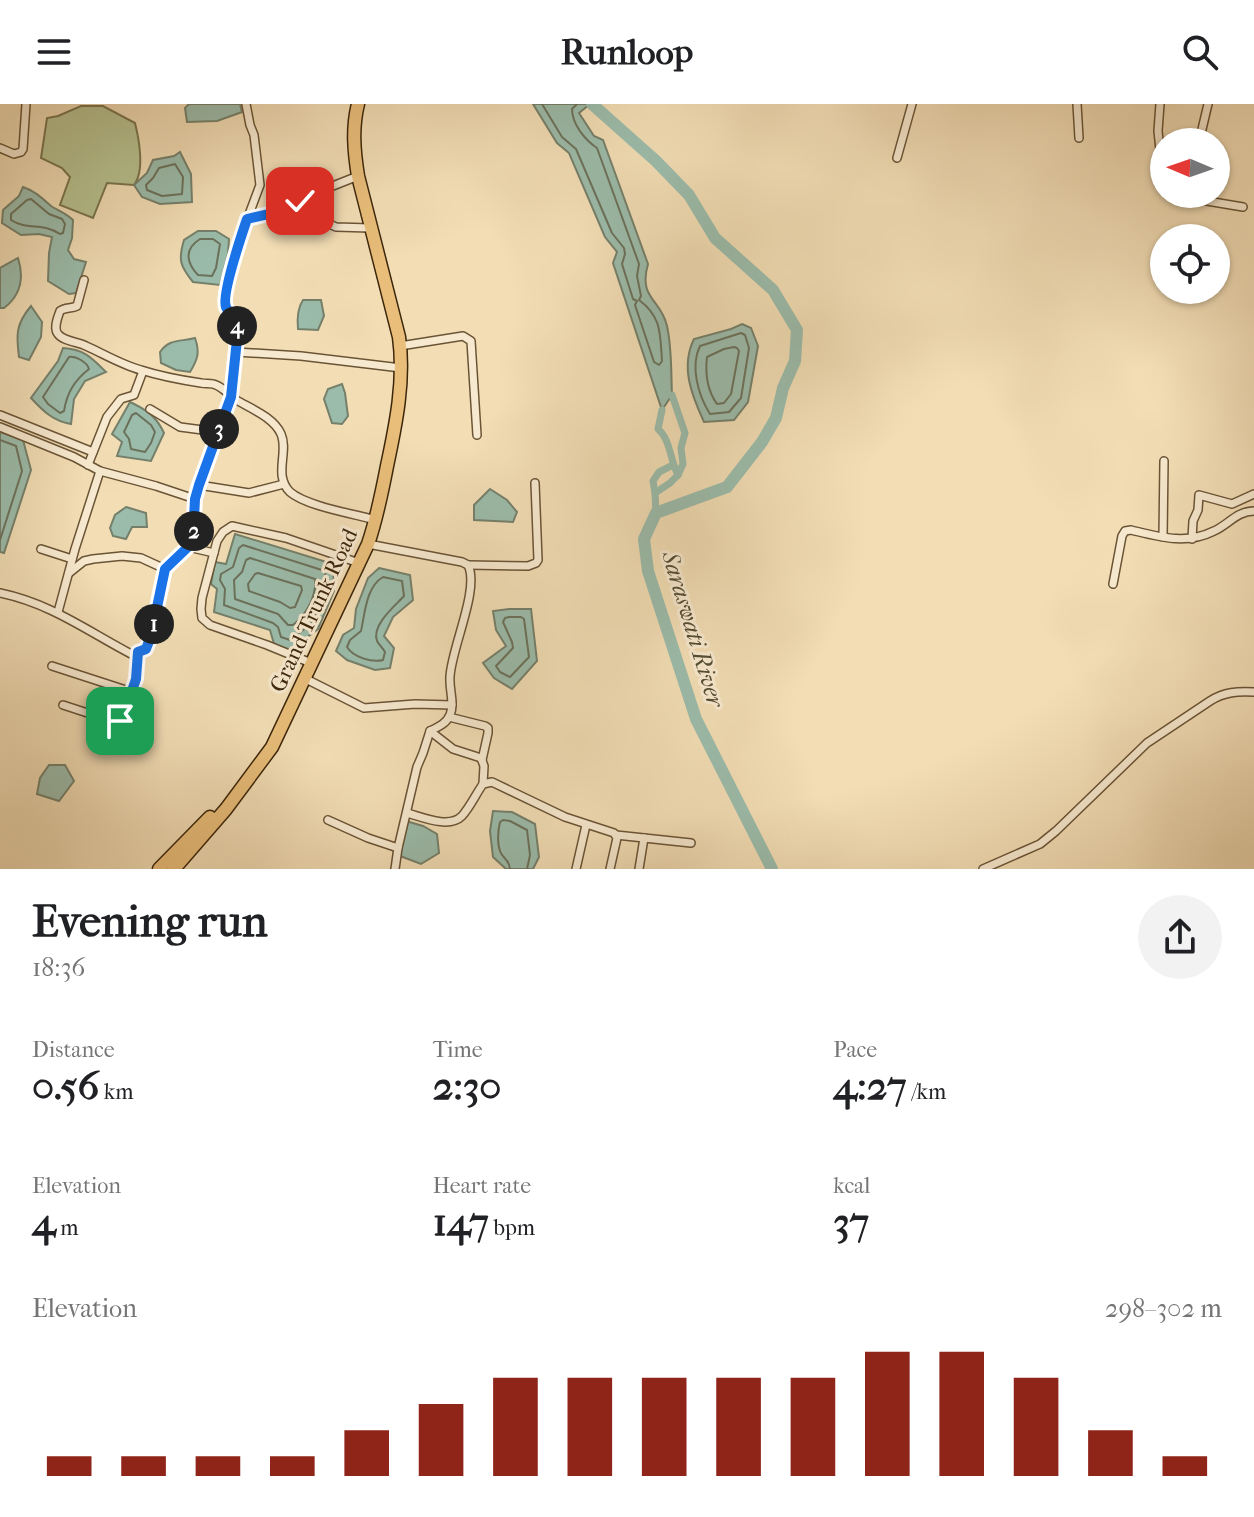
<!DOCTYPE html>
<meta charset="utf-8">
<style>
:root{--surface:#fff;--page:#f2f2f2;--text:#202124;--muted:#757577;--accent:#8f2418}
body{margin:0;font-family:"IM FELL French Canon",serif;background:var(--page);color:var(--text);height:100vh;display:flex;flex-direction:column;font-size:30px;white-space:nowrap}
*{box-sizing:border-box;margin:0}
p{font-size:26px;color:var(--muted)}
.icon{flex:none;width:44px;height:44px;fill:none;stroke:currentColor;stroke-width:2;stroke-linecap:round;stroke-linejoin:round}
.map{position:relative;height:765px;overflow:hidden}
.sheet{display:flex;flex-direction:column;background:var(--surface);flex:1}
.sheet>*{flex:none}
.needle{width:52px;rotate:272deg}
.buttons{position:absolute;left:1150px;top:24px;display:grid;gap:16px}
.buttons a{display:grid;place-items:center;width:80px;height:80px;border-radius:50%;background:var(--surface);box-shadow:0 2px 6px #0004;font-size:40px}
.pin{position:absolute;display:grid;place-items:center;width:68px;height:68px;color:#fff;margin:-34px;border-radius:16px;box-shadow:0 4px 12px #0006}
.km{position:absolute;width:40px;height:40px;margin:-20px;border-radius:50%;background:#222;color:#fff;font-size:22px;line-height:40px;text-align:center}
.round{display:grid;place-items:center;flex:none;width:84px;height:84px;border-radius:42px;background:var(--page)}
.overview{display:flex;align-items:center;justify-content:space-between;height:136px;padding:0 32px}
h1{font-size:44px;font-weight:700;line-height:60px}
.metrics{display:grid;grid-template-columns:repeat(3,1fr);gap:12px;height:136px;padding:8px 32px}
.metrics div{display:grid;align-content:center}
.metrics b{font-size:40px;font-weight:700}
.metrics small{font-size:22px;font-weight:400}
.metrics p{font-size:22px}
.chart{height:224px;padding:16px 32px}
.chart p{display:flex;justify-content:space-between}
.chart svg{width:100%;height:144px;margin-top:8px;stroke:var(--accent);stroke-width:6}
header{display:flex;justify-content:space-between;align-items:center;height:104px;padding:0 32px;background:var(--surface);font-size:36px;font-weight:700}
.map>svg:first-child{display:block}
.green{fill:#b7c290;stroke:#7a744e;stroke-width:2}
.water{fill:#9bbcab;stroke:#75806b;stroke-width:2}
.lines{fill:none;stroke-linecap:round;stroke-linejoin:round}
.shore{stroke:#6c715b;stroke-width:2}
.canal{stroke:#9bbcab;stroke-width:7}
.river{stroke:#9bbcab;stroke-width:12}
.minor-casing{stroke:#6a5436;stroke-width:10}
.trunk-casing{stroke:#3c260b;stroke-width:15}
.minor{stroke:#f7e9cf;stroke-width:7}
.trunk{stroke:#e9be7a;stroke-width:12}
.route-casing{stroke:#fff;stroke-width:16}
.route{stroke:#1a73e8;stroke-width:10}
.labels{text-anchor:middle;stroke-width:6;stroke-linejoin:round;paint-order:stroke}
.street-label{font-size:22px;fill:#3c260b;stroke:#f7e9cf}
.water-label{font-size:24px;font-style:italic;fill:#544c33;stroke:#f7e9cf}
</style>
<header><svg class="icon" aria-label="menu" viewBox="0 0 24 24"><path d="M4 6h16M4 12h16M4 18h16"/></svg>Runloop<svg class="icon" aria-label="search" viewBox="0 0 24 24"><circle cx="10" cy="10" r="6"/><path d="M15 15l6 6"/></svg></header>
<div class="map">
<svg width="1254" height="765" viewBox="0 0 1254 765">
<rect width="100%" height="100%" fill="#f2ddb5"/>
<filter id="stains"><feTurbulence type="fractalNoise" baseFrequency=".0025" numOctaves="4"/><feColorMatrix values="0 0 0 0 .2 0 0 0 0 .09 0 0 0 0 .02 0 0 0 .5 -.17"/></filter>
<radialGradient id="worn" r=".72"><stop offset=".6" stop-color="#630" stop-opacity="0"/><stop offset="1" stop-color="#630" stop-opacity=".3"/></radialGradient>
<path class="green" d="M81,2H103L135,19C139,35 145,67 134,81L107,79L93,114L60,101L70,73L62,64L41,54L47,14L58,12Z"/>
<g class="water">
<path d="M189,0H240L242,8L217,17L187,18L185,4Z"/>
<path d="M533,0H590L579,9L594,32L603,36L648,160C638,195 661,195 667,222C672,244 671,269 672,291L662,306L613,159L617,148L605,133L569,49L557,39Z"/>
<path d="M180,48L191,70L192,98L160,100L142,93L134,81L147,69L153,56L174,52Z"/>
<path d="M23,83C35,87 42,94 51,102C59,107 66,109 73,116L72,134L68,146L74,155L86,158L76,189L69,190L48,177L49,149L52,133L39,130L21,131L2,119L3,106L19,92Z"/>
<path d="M198,127H216L229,135L228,150L220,181L193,178C180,162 178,156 184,136Z"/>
<path d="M18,154C24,173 21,191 4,204H0V164Z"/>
<path d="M303,196H321L324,212L318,226L298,225C297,215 297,205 303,196Z"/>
<path d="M31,202L42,218L41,233L29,256L19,253C16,230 16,220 31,202Z"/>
<path d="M742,220L751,224L758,242L748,298L734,316L704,318C692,292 680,263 694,235L731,225Z"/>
<path d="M195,234C200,248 198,255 190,268L176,266L161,259L160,248C170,234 181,238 195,234Z"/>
<path d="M63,244C84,245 92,254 106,268L85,277L74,295L71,320C53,317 43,307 31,294L58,257Z"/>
<path d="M342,280L345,289L348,312L342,320L332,319L324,295L328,285Z"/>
<path d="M130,298C147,306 156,312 164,329L151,357L117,352L122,338L112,330Z"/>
<path d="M0,328L23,336L31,366L4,449L0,448Z"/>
<path d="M490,385L507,396L517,408L513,418L474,416V401Z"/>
<path d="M126,403L146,409L147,423H132L126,435L113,432L110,424L115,411Z"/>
<path d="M235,430L333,460L334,487L318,525L290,546L274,540L270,526L214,508L217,485L211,480L215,458L226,460Z"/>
<path d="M379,464L410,471L413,496L393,513L384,532L394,544L390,564L375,566L347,556L336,547L343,531L354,524L356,505L368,474Z"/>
<path d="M509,505H531L537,557L512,585L494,574L483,559L506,542L496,526L493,507Z"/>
<path d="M49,661H65L74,677L59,697L37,690L40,674Z"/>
<path d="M493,707L512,708L535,720L539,753L533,765H506L493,753L490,727Z"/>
<path d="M406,717L423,722L437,730L439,749L421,760L400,752Z"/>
</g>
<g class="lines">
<g class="shore">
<path d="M542,0L562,33L576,45L612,129L624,144L625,150L622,160L633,195L637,197L635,201L654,258L659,261L662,257C660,230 662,213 639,196L641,192L637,172L639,160L597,44C585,36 572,20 572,5L577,0"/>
<path d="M175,60L183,73L182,90L162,92L147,86L146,81L153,74L159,64Z"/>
<path d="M31,95L49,110L62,115L65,120L63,129L60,130C42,118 28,127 11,116V110L27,96Z"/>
<path d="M200,135H213L220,140L216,164L212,172L198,171C186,158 184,145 200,135Z"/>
<path d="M741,229L745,231L749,244L741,294L729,308L710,310C698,291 690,262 700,242Z"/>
<path d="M734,243L737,244L739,247L731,290L724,299L717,300C707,286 705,270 707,253L724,245Z"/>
<path d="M69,253C76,252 87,258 89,265C75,276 67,288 64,307L60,309L48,300L43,293Z"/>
<path d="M136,309L151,321L155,328L151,339L145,348L131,345L129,335L124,328L132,311Z"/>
<path d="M0,336L16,342L22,367L0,436"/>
<path d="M243,441L325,467L326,486L311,520L290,536L281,533L278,523L273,519L224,501L225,485L220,476L221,470L233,463L239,444Z"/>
<path d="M250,454L315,475C317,492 306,511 293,521H288L278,510L235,495L234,476L242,468L246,456Z"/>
<path d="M258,469L301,482L302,486L295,503L290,504L280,498L249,487L248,480L255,470Z"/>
<path d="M383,473L402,477L404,492C396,501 371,521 377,537C379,541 383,544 385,548L383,556C372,559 353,553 347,543L350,536L361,527C365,509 366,483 383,473Z"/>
<path d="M509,513H521L524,515L529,553L510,573L500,568L496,562L513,544L512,538L503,518L505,514Z"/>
<path d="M510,765C509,754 503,756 500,747C497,739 498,726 500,718L503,716L510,717L527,726L530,751L527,765"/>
</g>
<g class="canal">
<path d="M662,306L658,325C671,336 670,357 678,371"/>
<path d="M655,389L653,377L659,368L673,361"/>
<path d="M656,409L655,389L670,379L678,371L683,360L681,344L685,329L672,291"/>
</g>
<path class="river" d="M592,0L656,57L689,91L715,134L773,186L797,226L795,257L783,284L776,314L762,338L727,383L656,409L644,435L648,467L696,615L772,765"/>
<g class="minor-casing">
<g id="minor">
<path d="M1077,0L1079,34"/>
<path d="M1199,38L1208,0"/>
<path d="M0,44L14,50L21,48L23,45L26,0"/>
<path d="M1160,46L1158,27L1160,0"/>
<path d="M897,54L912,0"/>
<path d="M1194,90L1207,97L1243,103"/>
<path d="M295,104L300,97L305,93L358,72"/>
<path d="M247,115L295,104L336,123L370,124"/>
<path d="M84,176L77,202C71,205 65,203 60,207C58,213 53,224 58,230C63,237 78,238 86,242C104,250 122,261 141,266C160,272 181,276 201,279C205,280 209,279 213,280C223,282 229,292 238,297C252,305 274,314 281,330C289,348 273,371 290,388C306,402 354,410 376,416"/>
<path d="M400,242L463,232L471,237L477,331"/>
<path d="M236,248L301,252L401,264"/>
<path d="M150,305L180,323L218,328"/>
<path d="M0,311L93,348"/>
<path d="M0,323L74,353L100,367L156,382L195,395"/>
<path d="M88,361L107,313L121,295L134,291L143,267"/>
<path d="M199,381L249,389L284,380"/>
<path d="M1163,433L1164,357"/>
<path d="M1192,435L1193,417L1198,406L1199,391L1232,400L1254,390"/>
<path d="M368,440L462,458L468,461C480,485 451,545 450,573C449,586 455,599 450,611C446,620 438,623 430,627L423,649L417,663L398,744L395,765"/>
<path d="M188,443L214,449"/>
<path d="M41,445L72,455"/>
<path d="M468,461L528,462L536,459L538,456L535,379"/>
<path d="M69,469L84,457L93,455L122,452L141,454L165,465"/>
<path d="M1113,480L1122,432L1125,427L1131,426C1160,433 1186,441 1214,427C1228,421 1237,407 1254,407"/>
<path d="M0,489C52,500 87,527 133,551L146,545L151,532L165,465L188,443L193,433L195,395L199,381L231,293L238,226L235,216L225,201V191L242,129L260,81L254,31L250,21L246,0"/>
<path d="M58,508L75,445L100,367"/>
<path d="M311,559L267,541L210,521L202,514L201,505L202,494L217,437L223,428L232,422L286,434L359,459"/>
<path d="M52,562L132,588"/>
<path d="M304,574L364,604L415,600L452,601"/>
<path d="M63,601L109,616L120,617L123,613L136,575L138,548"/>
<path d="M449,613L485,622L488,624V629L482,656"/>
<path d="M430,627L453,645L481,654L484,662L483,680"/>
<path d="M407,709C422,713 449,725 462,712C470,703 476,690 483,680L492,678L565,713L614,729L617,734L610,765"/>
<path d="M328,716L368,734L398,744"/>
<path d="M616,731L691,739"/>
<path d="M576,765L586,721"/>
<path d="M639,765L644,734"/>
<path d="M983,765L1040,740L1056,727L1147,639L1210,597C1224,588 1238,587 1254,588"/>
</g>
</g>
<g class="trunk-casing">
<g id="trunk">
<path d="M159,765L210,713"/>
<path d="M174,765L226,705L272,643L368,440C377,414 382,388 387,362C396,320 405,276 399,233L358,72C354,47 352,24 358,0"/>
</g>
</g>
<use href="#minor" class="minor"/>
<use href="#trunk" class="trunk"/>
</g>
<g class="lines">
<g class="route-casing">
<path id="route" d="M120,617L123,613L136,575L138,548L146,545L151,532L165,465L188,443L193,433L195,395L199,381L231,293L238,226C236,217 230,211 226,203C221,191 242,130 247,115L295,104L300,97"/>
</g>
<use href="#route" class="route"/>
</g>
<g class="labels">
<g class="street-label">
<text transform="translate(313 506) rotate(-65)" y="8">Grand Trunk Road</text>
</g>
<g class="water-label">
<text transform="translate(693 525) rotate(73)" y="8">Saraswati River</text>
</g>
</g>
<rect width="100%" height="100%" filter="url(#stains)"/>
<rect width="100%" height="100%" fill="url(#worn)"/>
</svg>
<div class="buttons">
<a><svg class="needle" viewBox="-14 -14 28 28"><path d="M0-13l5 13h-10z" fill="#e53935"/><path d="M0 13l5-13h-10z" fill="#757577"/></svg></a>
<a><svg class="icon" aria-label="locate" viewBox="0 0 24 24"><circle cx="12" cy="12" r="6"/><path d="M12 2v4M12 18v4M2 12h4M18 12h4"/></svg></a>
</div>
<div class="pin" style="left:120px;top:617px;background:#1e9e55"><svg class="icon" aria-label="arrive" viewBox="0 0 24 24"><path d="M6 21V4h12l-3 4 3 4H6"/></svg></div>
<div class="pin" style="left:300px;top:97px;background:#d93025"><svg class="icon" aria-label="check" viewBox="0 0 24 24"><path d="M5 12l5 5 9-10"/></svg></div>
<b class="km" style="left:154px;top:520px">1</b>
<b class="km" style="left:194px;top:427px">2</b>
<b class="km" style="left:219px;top:325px">3</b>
<b class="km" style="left:237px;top:222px">4</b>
</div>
<section class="sheet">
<div class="overview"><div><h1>Evening run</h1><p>18:36</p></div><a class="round"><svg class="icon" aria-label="share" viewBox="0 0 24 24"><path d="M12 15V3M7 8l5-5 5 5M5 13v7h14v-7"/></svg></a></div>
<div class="metrics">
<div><p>Distance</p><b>0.56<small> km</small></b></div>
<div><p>Time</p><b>2:30</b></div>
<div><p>Pace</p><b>4:27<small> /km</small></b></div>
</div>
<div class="metrics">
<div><p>Elevation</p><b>4<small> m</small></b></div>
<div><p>Heart rate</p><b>147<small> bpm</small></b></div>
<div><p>kcal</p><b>37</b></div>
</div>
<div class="chart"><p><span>Elevation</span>298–302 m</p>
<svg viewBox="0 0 160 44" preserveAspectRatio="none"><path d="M5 44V38M15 44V38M25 44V38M35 44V38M45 44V30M55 44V22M65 44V14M75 44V14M85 44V14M95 44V14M105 44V14M115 44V6M125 44V6M135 44V14M145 44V30M155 44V38"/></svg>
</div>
</section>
